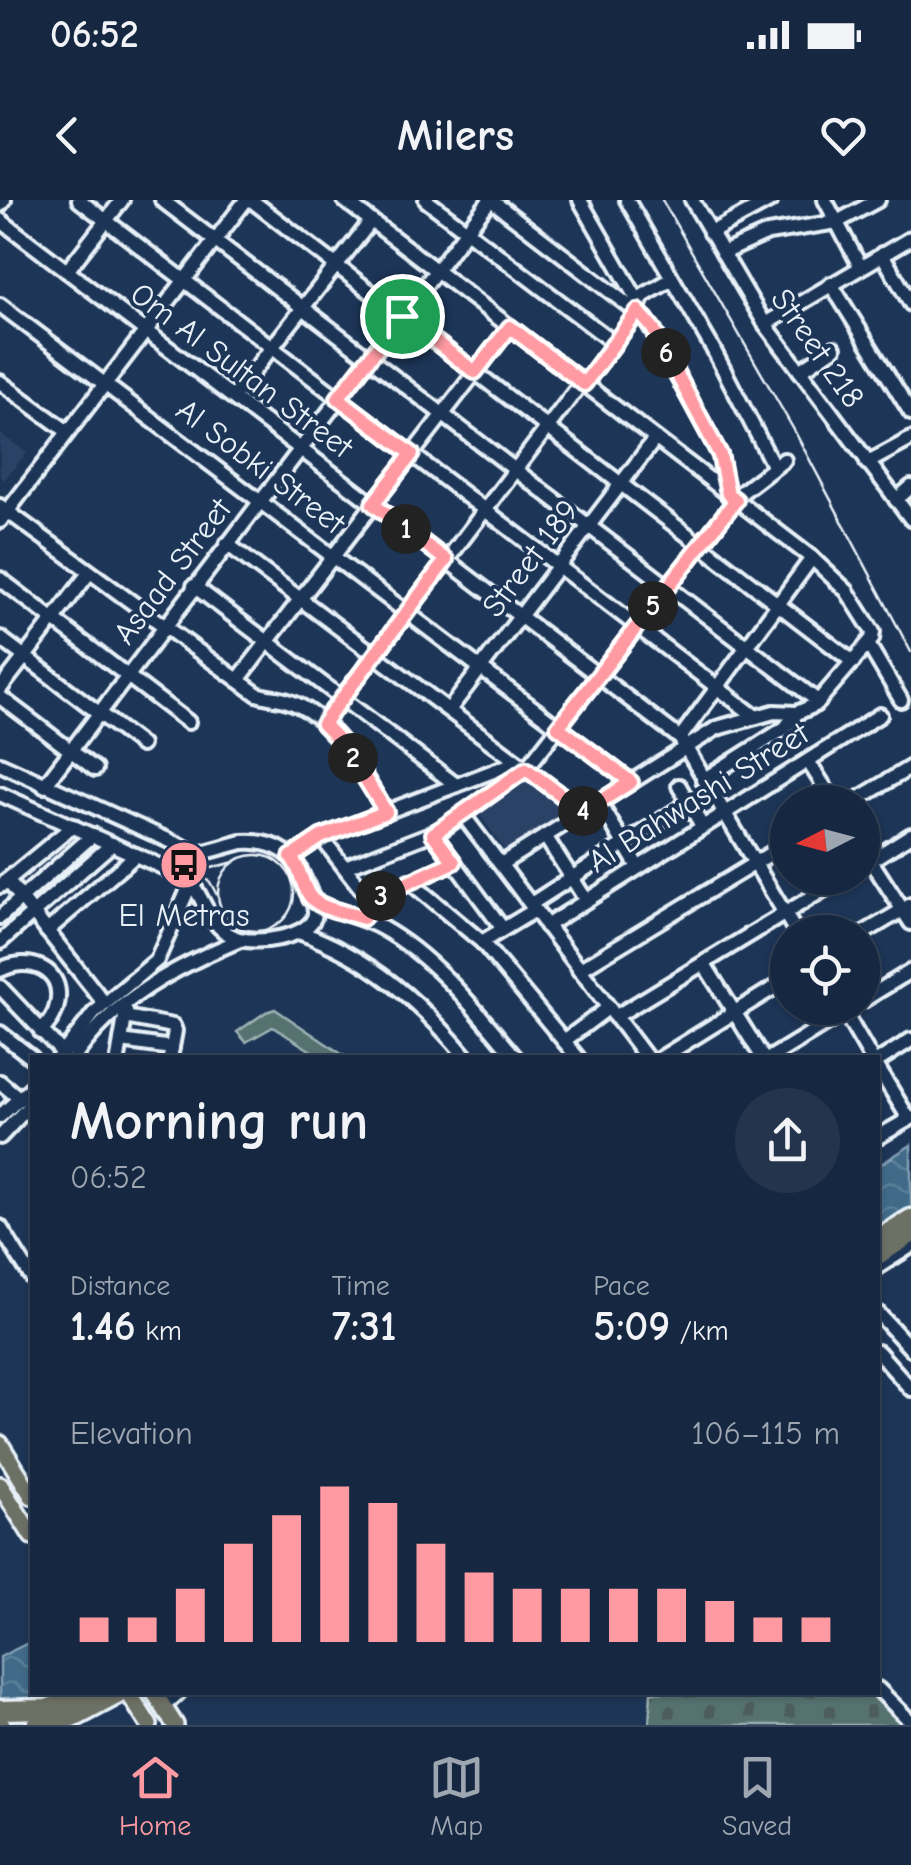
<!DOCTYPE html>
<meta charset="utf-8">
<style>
:root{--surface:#162841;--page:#23344c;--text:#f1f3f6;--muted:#9ea6b1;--line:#35445a;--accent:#ff9aa2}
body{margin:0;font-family:"Comic Neue",sans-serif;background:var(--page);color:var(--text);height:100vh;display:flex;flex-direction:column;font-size:38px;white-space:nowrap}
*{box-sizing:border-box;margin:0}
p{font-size:32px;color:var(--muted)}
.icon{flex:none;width:55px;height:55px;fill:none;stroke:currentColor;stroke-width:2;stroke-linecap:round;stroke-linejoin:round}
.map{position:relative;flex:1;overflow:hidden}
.drawer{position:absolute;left:30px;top:855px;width:850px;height:640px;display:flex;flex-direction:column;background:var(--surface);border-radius:0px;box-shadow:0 2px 8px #0004,0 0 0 2px var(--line)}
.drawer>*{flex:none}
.needle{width:65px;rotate:264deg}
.tools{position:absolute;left:770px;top:585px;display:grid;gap:20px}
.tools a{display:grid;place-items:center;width:110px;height:110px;border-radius:50%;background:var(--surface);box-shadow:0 2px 8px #0004,0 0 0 2px var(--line);font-size:50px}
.pin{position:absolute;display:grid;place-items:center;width:85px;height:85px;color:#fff;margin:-42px;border:5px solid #fff;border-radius:50%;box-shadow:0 2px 10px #0007}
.km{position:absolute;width:50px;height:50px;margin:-25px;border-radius:50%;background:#222;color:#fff;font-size:28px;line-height:50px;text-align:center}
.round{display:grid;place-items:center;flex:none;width:105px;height:105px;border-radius:52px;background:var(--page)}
.headline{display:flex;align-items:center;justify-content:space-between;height:170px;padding:0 40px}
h1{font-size:55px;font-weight:600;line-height:75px}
.stats{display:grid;grid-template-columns:repeat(3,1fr);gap:15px;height:170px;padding:10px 40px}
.stats div{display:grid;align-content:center}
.stats b{font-size:42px;font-weight:600}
.stats small{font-size:28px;font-weight:400}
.stats p{font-size:28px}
.chart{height:280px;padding:20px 40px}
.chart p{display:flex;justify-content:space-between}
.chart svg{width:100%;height:180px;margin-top:10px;stroke:var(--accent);stroke-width:6}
.status{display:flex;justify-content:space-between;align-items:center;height:70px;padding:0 50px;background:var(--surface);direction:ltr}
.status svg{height:28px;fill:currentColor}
header{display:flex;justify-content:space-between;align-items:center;height:130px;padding:0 40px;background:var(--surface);font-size:45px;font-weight:600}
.tab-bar{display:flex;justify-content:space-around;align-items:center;height:140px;border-top:2px solid var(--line);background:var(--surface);font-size:28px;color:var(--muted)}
.tab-bar a{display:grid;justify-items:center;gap:5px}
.tab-bar .selected{color:var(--accent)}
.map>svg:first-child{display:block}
.built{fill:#2b4266}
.grass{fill:url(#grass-tufts);stroke:#9eb2b4;stroke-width:2.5}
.cemetery{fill:url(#cemetery-stones);stroke:#9eb2b4;stroke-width:2.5}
.water{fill:url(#water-waves);stroke:#83a0b5;stroke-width:2.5}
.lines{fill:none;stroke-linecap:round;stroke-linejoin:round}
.minor-casing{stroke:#e8f1f8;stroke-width:20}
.major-casing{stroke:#e8f1f8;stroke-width:22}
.highway-casing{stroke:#e8f1f8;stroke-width:25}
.minor{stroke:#1d3557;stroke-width:12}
.major{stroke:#6c7065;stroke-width:15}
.highway{stroke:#6c7065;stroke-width:18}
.tram{stroke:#e8f1f8;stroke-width:2.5}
.rail{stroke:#e8f1f8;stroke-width:2.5}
.route-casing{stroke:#fff;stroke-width:20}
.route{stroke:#ff9aa2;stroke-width:12}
.labels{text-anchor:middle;stroke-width:8;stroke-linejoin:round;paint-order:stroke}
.street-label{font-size:32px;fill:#e8f1f8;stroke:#1d3557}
.poi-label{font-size:32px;fill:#e8f1f8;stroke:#1d3557}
</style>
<div class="status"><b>06:52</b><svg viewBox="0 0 49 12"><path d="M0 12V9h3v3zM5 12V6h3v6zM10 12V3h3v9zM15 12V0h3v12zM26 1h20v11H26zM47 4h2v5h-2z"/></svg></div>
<header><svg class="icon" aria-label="back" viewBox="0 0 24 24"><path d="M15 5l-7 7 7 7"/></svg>Milers<svg class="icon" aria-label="heart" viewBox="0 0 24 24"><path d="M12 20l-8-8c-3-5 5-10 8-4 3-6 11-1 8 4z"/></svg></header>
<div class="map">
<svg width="911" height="1525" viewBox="0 0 911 1525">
<defs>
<pattern id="grass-tufts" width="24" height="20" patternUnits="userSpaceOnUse" patternTransform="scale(2.5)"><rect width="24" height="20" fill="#55726f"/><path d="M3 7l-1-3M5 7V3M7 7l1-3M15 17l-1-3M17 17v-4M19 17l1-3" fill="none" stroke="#4d5b5b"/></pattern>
<pattern id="cemetery-stones" width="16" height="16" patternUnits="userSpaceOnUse" patternTransform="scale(2.5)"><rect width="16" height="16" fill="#55726f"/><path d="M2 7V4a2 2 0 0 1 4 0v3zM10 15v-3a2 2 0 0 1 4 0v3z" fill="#4d5b5b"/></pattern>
<pattern id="water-waves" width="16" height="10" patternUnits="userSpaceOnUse" patternTransform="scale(2.5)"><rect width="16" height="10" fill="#406a88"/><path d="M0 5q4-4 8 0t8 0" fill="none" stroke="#5c809a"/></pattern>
</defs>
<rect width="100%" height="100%" fill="#1d3557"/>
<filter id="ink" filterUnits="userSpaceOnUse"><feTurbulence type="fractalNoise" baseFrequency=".01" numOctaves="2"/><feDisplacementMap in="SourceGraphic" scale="20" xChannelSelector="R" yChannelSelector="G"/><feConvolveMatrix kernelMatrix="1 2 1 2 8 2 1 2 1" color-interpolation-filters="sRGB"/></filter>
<g filter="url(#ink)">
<g class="built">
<path d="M0,233L27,253L4,280L0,277Z"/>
<path d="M528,581L570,612L507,653L480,615Z"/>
</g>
<path class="grass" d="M275,809L346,857H321L273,827L246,842L237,832L266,812Z"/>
<path class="cemetery" d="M651,1492L876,1493L907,1525H649Z"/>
<g class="water">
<path d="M911,945V1011L878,1032V966Z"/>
<path d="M32,1441V1492L77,1493L30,1525H0V1457Z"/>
</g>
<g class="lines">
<g class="minor-casing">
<g id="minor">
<path d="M79,0L756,517"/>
<path d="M162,0L819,502"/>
<path d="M251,0L853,462"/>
<path d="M344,0L812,358L847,391L873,432L872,439L815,505L797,513L785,528L703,580"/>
<path d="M426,0L614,143"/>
<path d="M491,0L646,119L720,255L727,294"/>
<path d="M580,0L639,103"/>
<path d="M627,0L712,147L774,267"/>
<path d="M692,0L765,124L911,319"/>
<path d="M825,0L860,66"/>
<path d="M0,5L4,0"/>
<path d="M0,20L680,538L796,732"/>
<path d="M710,33L771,0"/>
<path d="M723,53L768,33L837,22L878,0"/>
<path d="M882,54L911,104"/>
<path d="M67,71L122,0"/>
<path d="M831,84L911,213"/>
<path d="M0,105L631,582"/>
<path d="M765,124L911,38"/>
<path d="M800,171L834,148"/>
<path d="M0,182L68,232"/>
<path d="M584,184L633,119L643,96L672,79"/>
<path d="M233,197L371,21"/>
<path d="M867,263L911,239"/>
<path d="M896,300L911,287"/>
<path d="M0,306L257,494C267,498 277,497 288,501C336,517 361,572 386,612"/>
<path d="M0,321L246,0"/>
<path d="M227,344L584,612"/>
<path d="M0,379L188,522"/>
<path d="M194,386L456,585"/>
<path d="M0,438L141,545"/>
<path d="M868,444L901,500"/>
<path d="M238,480L510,127"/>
<path d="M0,489L89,373"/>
<path d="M0,497L95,569"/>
<path d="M449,510L655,239"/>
<path d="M323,523L582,182"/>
<path d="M680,538L812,358"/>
<path d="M808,561L834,602"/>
<path d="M0,564L199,654"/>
<path d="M44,586L490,0"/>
<path d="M679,586L702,626"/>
<path d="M0,594L189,679"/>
<path d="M599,602L638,667"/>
<path d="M853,602L911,567"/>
<path d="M463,615L647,858"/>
<path d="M433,634L503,729"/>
<path d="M545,636L586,700"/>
<path d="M321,637L373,704"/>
<path d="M242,642C265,640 290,648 300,670C305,681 316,703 315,714C312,738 252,746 234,737C216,729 209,714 200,697C193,684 186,678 191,662L202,653Z"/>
<path d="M862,647L911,723"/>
<path d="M291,657L321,637L517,562"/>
<path d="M501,664L717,528L774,512L797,513"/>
<path d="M862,666L911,635"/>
<path d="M345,667L443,629L526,569L742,292L784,260"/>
<path d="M7,680L105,804"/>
<path d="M409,681L482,742L578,858"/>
<path d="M0,686L73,626"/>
<path d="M310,699C333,712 359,715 382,728C436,758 477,812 516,858"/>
<path d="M531,704L688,603"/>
<path d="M0,717L93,635"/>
<path d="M363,718L384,694L454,662"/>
<path d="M546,726L880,515"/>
<path d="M47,731L136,655"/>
<path d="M299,732C369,757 420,801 467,858"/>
<path d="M862,734L911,705"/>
<path d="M0,742L112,644"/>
<path d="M482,742L535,710"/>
<path d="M704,764L763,858"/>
<path d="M0,770C28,755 65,768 57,805C55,816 48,824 41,832"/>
<path d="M579,770L788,643"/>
<path d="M0,787L62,852"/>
<path d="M862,801L911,771"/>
<path d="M842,808L871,858"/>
<path d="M125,817L173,826L175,831L170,858"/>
<path d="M615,817L843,678"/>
<path d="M0,833L32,858"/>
<path d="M121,841L172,848"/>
<path d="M564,841L608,808"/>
<path d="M59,858L94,813L157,760L191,683"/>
<path d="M74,858C112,800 178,766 240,740"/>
<path d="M118,858L126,811"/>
<path d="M661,858L788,779"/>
<path d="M770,858L852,808"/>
<path d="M878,861L911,840"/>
<path d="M878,868L909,919"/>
<path d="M0,882L20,899"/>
<path d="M0,916L32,887"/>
<path d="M0,937L32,903"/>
<path d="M878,937L911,918"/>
<path d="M0,1027L32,1078"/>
<path d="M878,1067L911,1046"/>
<path d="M878,1113L911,1149"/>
<path d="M878,1152L911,1189"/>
<path d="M878,1489L911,1522"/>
<path d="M163,1507L179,1492"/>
</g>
</g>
<g class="major-casing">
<g id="major">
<path d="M0,1244L32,1296"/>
<path d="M0,1285L32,1336"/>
<path d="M128,1492L149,1525"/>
<path d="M154,1492L175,1525"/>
</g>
</g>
<g class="highway-casing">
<g id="highway">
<path d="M878,1039L911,1019"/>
<path d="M878,1055L911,1034"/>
<path d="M0,1510L47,1509L93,1492"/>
<path d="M0,1525H1"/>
<path d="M36,1525L77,1516L122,1492"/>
</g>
</g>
<use href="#minor" class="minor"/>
<use href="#major" class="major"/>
<use href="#highway" class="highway"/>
<g class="tram">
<path d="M0,573L201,665L212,668L234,662"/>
<circle cx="256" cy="693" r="38"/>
<path d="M190,668L210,682L218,697"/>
</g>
<path class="rail" d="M662,0L794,230L911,452"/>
</g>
</g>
<g class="lines" filter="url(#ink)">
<g class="route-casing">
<path id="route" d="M638,111L652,127L720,255L728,294L736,300L558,527L631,582L584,612L526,569L433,634L454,662L384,694L363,718C347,712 318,710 309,695C301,683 301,669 291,657L321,637L386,612L346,548L323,524L446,360L373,304L412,254L338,198L402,116L475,172L510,127L584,184Z"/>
</g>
<use href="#route" class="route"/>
</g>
<defs>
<g id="bus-disc" transform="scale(2.5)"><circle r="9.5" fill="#ff9aa2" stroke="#1d3557"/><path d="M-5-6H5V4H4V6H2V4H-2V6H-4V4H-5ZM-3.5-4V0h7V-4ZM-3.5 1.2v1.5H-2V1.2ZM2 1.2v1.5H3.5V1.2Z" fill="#111"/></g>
</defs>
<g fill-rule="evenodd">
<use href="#bus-disc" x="184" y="665"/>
</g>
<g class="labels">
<g class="street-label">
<text transform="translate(818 148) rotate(55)" y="11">Street 218</text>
<text transform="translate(242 170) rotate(37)" y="11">Om Al Sultan Street</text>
<text transform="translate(261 266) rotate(37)" y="11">Al Sobki Street</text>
<text transform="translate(530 358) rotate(-53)" y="11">Street 189</text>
<text transform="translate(172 371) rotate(-53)" y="11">Asaad Street</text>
<text transform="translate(698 597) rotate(-32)" y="11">Al Bahwashi Street</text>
</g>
<g class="poi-label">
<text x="184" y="726">El Metras</text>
</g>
</g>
</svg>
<div class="tools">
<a><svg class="needle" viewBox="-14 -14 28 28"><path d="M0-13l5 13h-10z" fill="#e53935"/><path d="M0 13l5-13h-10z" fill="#9ea6b1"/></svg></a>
<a><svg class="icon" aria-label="locate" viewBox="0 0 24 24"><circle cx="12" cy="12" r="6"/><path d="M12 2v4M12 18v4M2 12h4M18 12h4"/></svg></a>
</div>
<div class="pin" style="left:402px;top:116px;background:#1e9e55"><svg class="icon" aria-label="arrive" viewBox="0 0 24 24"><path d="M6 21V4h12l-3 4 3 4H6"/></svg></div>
<b class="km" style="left:406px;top:329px">1</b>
<b class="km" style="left:353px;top:558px">2</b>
<b class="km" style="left:381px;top:696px">3</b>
<b class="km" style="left:583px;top:611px">4</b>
<b class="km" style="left:653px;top:406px">5</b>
<b class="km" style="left:666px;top:153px">6</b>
<section class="drawer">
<div class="headline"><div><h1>Morning run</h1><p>06:52</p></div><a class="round"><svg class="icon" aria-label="share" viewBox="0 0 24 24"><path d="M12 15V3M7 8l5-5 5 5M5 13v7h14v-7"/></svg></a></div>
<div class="stats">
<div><p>Distance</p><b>1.46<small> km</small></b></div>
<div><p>Time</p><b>7:31</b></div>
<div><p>Pace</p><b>5:09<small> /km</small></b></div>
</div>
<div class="chart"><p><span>Elevation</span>106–115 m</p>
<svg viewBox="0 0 160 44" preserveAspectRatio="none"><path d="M5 44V38M15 44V38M25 44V31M35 44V20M45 44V13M55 44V6M65 44V10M75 44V20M85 44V27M95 44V31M105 44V31M115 44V31M125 44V31M135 44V34M145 44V38M155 44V38"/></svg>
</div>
</section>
</div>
<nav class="tab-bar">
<a class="selected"><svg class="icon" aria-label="home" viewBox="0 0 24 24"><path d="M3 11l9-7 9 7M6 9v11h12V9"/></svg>Home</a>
<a><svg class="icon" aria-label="map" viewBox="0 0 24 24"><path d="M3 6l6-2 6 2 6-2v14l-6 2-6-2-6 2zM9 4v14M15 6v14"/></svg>Map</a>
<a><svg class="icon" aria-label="saved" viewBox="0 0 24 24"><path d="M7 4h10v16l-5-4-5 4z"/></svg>Saved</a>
</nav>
